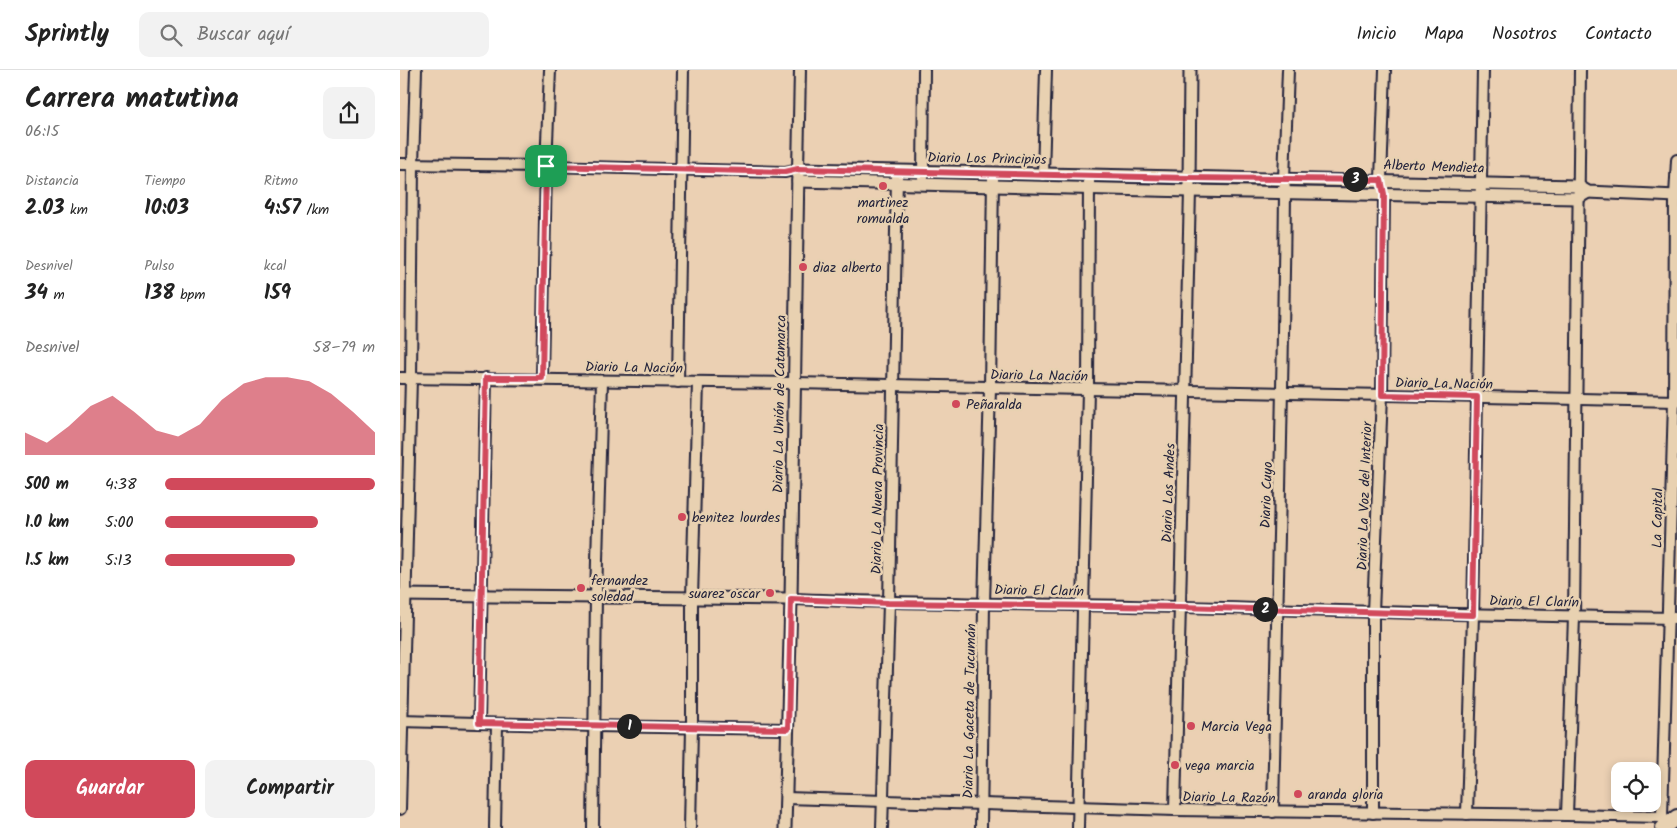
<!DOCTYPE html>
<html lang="es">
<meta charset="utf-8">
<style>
:root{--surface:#fff;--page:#f2f2f2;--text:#222;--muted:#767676;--line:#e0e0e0;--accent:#d1495b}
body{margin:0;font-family:Kalam,sans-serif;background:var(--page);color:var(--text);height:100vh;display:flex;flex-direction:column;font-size:19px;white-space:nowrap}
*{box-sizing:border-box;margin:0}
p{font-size:16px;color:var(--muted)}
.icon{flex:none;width:28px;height:28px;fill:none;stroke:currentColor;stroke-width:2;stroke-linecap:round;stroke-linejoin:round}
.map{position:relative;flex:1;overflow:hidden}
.drawer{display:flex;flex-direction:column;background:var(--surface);width:400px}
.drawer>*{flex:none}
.fabs{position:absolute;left:1211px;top:692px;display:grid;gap:10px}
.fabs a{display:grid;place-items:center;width:50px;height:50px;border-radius:10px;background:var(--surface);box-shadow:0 2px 8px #0003;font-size:25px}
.pin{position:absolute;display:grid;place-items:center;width:42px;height:42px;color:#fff;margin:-21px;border-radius:10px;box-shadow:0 2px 8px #0006}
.km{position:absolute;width:25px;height:25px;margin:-12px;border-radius:50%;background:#222;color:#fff;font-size:14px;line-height:25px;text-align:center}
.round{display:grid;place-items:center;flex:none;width:52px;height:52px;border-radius:10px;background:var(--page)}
.headline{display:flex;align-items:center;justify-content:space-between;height:85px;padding:0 25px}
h1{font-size:28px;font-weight:700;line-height:38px}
.metrics{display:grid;grid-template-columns:repeat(3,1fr);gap:8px;height:85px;padding:5px 25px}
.metrics div{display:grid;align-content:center}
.metrics b{font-size:21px;font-weight:700}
.metrics small{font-size:14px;font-weight:400}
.metrics p{font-size:14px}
.chart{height:140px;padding:10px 25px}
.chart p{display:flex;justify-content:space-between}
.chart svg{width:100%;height:90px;margin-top:5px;fill:var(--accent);opacity:.7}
.primary-button{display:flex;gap:10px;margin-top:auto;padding:10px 25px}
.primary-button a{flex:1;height:58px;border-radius:10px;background:var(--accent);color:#fff;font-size:20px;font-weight:700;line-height:58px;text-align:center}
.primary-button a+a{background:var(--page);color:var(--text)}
ul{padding:0 25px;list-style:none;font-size:16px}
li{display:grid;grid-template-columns:80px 60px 1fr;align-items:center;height:38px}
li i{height:12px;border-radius:6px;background:var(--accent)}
header{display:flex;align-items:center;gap:30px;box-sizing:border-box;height:70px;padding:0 25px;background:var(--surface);border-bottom:1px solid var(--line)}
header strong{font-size:24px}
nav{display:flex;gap:28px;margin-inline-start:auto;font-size:18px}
.search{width:350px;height:45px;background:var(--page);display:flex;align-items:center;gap:12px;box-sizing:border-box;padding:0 18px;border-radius:10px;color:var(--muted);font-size:19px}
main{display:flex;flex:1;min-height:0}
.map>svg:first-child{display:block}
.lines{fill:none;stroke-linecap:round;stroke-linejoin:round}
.minor-casing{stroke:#22223b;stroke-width:14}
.tertiary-casing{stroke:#22223b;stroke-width:15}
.secondary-casing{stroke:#22223b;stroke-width:18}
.minor{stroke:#e8d1b1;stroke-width:10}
.tertiary{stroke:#e8d1b1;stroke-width:11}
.secondary{stroke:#e8d1b1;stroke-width:14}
.route-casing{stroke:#fff;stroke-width:10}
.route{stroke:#d1495b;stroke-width:6}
.poi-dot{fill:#d1495b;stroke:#e8d1b1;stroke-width:2}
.labels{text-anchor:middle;stroke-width:5;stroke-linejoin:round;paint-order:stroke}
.street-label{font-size:14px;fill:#22223b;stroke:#e8d1b1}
.poi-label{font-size:14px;fill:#22223b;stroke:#e8d1b1;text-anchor:start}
</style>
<header>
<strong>Sprintly</strong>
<div class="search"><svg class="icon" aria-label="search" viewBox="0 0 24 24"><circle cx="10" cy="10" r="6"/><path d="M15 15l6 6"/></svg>Buscar aquí</div>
<nav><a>Inicio</a><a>Mapa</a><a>Nosotros</a><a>Contacto</a></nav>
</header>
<main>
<section class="drawer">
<div class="headline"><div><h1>Carrera matutina</h1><p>06:15</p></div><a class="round"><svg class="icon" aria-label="share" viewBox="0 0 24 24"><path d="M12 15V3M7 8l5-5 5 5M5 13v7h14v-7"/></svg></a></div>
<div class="metrics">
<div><p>Distancia</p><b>2.03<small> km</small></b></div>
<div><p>Tiempo</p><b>10:03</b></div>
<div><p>Ritmo</p><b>4:57<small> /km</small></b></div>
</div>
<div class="metrics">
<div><p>Desnivel</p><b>34<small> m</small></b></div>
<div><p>Pulso</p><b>138<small> bpm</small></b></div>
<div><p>kcal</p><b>159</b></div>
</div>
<div class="chart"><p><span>Desnivel</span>58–79 m</p>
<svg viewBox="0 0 160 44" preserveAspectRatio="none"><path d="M0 44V33L10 38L20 30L30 20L40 15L50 23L60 32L70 35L80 29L90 17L100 9L110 6L120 6L130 8L140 14L150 23L160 33V44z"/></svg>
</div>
<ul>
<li><b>500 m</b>4:38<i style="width:100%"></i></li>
<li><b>1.0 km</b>5:00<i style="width:73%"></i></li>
<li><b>1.5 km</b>5:13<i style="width:62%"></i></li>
</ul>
<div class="primary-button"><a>Guardar</a><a>Compartir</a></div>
</section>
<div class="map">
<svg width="1277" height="758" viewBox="0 0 1277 758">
<rect width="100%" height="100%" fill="#ebd0b3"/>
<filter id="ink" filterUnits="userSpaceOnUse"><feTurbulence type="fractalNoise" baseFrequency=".02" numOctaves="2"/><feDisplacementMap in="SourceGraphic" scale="10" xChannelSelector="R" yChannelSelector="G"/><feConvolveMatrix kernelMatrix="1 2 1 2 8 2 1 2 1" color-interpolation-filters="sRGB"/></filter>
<g filter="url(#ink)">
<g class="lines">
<g class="minor-casing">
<g id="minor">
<path d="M0,94L146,96L385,102L398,99L400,0"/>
<path d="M643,105L646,0"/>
<path d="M523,108L524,0"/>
<path d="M0,308L395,313L1277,331"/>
<path d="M142,308L146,96L150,0"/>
<path d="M278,312L283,0"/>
<path d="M391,529C522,534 652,534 783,537C948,541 1112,546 1277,548"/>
<path d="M0,651L195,656L388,659"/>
<path d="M79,653L86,308"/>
<path d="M386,728L775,740L1167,745L1262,747L1268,754"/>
<path d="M0,739L11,308L13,94L16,0"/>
<path d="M775,740L790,121"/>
<path d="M873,742C877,535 883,329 885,122L884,109L888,0"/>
<path d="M973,743V542L982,325L984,124L981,109L985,0"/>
<path d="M1067,744L1073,545L1083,0"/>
<path d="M1167,745L1174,547L1180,0"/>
<path d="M1262,747L1274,331L1275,126L1277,90"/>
<path d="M95,758L97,654"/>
<path d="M193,758L196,527L202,311"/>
<path d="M290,758L292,657V528L298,312"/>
<path d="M482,758L489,533L497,107"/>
<path d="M581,758L584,534L590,318L593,109"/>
<path d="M678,758L688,319L689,111"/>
</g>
</g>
<g class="tertiary-casing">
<g id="tertiary">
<path d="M398,111L790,121L1178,128L1188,122"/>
<path d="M789,115L790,0"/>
<path d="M0,525L391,529"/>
<path d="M385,758L391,529L398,99C658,105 918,108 1178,116L1188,122L1277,126"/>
</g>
</g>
<g class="secondary-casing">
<path id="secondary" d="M1263,758L1277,747"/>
</g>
<use href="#minor" class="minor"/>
<use href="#tertiary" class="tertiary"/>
<use href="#secondary" class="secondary"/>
</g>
</g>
<g class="lines" filter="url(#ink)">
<g class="route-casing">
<path id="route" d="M146,96L385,102L398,99L788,108L981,110L984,124L982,325L1077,327L1073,545L780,537L488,533L391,529L388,659L79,653L86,308H142Z"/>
</g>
<use href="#route" class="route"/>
</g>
<g class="poi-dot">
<circle cx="483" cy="116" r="5"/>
<circle cx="403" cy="197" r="5"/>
<circle cx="556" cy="334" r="5"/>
<circle cx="282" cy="447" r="5"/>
<circle cx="181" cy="518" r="5"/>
<circle cx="370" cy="523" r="5"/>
<circle cx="791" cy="656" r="5"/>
<circle cx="775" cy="695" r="5"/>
<circle cx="898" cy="724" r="5"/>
</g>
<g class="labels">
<g class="street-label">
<text transform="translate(587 88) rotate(1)" y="5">Diario Los Principios</text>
<text transform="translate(1034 96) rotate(2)" y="5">Alberto Mendieta</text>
<text transform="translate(234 297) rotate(1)" y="5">Diario La Nación</text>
<text transform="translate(639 305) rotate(1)" y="5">Diario La Nación</text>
<text transform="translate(1044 313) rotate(1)" y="5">Diario La Nación</text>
<text transform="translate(379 334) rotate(-89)" y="5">Diario La Unión de Catamarca</text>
<text transform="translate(768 423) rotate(-88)" y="5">Diario Los Andes</text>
<text transform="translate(866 425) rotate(-88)" y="5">Diario Cuyo</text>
<text transform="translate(964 426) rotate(-88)" y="5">Diario La Voz del Interior</text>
<text transform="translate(477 429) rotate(-89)" y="5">Diario La Nueva Provincia</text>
<text transform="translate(1257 448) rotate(-89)" y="5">La Capital</text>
<text transform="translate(639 520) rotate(1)" y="5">Diario El Clarín</text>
<text transform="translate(1134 531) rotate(1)" y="5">Diario El Clarín</text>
<text transform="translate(569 641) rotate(-89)" y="5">Diario La Gaceta de Tucumán</text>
<text transform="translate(829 727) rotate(1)" y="5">Diario La Razón</text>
</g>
<g class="poi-label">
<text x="483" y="137" text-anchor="middle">martinez<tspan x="483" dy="16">romualda</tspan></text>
<text x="413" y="202">diaz alberto</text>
<text x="566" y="339">Peñaralda</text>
<text x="292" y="452">benitez lourdes</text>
<text x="191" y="515">fernandez<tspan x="191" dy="16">soledad</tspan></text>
<text x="360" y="528" text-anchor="end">suarez oscar</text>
<text x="801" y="661">Marcia Vega</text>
<text x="785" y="700">vega marcia</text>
<text x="908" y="729">aranda gloria</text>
</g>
</g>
</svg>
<div class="fabs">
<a><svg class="icon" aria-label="locate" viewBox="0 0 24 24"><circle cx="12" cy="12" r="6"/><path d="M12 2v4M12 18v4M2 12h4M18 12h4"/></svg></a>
</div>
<div class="pin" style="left:146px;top:96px;background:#1e9e55"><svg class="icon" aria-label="arrive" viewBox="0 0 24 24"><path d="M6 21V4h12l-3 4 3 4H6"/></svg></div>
<b class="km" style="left:229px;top:656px">1</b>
<b class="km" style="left:865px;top:539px">2</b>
<b class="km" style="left:955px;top:109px">3</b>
</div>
</main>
